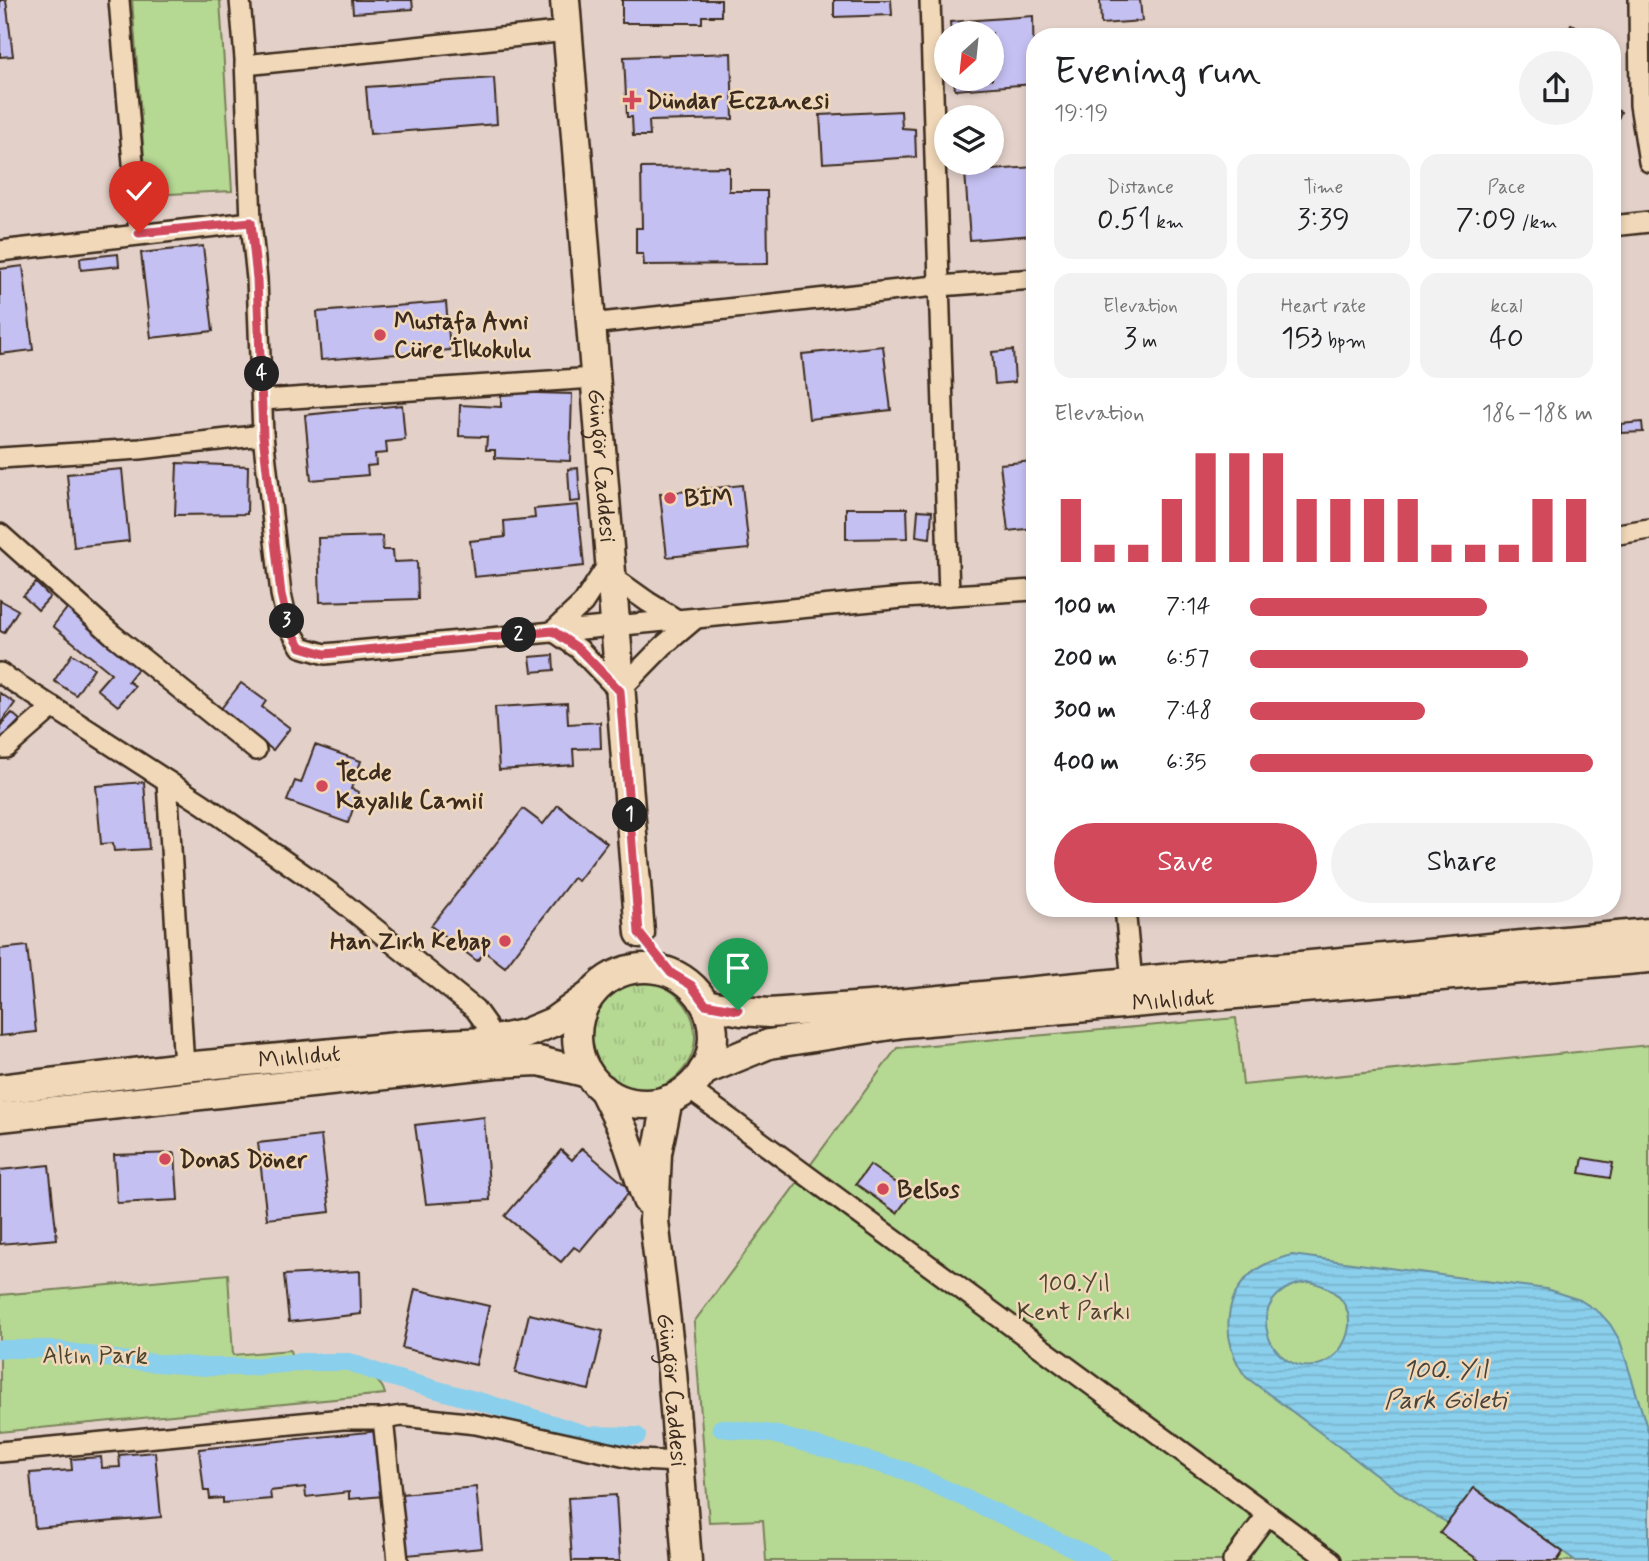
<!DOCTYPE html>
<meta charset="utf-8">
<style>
:root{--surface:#fff;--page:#f2f2f2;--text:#202124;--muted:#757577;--accent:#d1495b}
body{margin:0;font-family:Mynerve,sans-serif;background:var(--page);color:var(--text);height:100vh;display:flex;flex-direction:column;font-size:26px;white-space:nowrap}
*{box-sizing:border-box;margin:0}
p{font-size:23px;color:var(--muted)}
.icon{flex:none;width:38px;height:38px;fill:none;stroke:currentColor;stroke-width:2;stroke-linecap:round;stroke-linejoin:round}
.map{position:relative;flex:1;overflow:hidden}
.details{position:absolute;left:1026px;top:28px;width:595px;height:889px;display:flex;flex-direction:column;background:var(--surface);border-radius:28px;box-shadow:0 4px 10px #0003}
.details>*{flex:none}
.needle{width:46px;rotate:207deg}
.tools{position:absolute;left:934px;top:21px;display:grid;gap:14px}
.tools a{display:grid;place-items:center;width:70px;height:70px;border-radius:50%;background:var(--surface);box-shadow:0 4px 10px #0003;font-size:35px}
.pin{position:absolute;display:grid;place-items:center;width:60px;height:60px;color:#fff;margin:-72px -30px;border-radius:50% 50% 50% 0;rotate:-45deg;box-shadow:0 0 7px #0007}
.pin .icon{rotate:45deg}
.km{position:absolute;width:35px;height:35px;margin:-18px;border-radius:50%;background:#222;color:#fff;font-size:19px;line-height:35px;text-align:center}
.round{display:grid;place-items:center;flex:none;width:74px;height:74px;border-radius:37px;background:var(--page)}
.head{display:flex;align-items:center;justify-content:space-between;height:119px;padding:0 28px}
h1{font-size:38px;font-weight:600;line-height:52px}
.stats{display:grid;grid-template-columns:repeat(3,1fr);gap:10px;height:119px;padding:7px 28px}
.stats div{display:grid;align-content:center;border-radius:18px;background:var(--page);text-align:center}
.stats b{font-size:30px;font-weight:600}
.stats small{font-size:19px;font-weight:400}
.stats p{font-size:19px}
.chart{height:196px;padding:14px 28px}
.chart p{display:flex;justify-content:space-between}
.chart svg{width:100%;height:126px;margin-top:7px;stroke:var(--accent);stroke-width:6}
.cta{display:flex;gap:14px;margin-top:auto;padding:14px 28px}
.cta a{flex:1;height:80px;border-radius:42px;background:var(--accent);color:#fff;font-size:28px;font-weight:600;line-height:80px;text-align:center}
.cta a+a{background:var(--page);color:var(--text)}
ul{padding:0 28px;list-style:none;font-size:23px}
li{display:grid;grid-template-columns:112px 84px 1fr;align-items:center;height:52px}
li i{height:18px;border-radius:9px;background:var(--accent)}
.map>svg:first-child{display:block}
.grass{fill:url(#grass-tufts);stroke:#788158;stroke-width:2}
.park{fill:#b5d893;stroke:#788158;stroke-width:2}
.water{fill:url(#water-rules);stroke:#6a8d9a;stroke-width:2;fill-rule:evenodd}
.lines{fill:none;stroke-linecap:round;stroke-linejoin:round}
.canal{stroke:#8acfec;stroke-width:18}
.building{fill:#c5c0f2;stroke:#3b2a1e;stroke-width:2}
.street-casing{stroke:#3b2a1e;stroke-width:24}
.secondary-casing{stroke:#3b2a1e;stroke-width:33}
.street{stroke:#f0d8b8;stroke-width:19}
.secondary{stroke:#f0d8b8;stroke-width:28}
.route-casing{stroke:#fff;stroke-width:14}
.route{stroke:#d1495b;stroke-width:9}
.poi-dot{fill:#d1495b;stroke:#f0d8b8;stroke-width:2.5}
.labels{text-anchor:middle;stroke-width:5;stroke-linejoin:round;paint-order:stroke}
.poi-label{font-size:24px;font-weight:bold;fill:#3b2a1e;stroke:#f0d8b8;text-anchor:start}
.street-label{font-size:24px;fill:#3b2a1e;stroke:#f0d8b8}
.park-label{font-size:24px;fill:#4d4430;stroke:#f0d8b8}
.water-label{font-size:26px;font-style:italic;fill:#47433d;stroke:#f0d8b8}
</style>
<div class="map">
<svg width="1649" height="1561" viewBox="0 0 1649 1561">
<defs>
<pattern id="grass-tufts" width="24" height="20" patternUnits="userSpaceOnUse" patternTransform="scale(1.75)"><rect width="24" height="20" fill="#b5d893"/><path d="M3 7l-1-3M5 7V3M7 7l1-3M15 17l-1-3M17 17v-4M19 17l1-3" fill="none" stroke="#9dba7e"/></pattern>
<pattern id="water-rules" width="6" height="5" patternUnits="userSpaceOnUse" patternTransform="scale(1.75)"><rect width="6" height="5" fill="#8acfec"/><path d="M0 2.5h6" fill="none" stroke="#78b2ca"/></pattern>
</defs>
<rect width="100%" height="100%" fill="#e3d1c9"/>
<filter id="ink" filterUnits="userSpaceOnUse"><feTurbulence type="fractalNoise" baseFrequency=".0143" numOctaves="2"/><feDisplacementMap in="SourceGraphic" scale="14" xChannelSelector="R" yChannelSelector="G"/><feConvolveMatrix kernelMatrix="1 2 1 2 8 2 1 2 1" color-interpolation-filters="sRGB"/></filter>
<g filter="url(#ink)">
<circle class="grass" cx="641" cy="1036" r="54"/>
<g class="park">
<path d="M132,0H220L232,191L147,195Z"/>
<path d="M1236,1018L1243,1085L1649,1045V1561H766L763,1520L709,1522L694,1322L897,1048Z"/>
<path d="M228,1274L233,1355L290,1350L294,1367C319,1368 378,1363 385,1394L0,1432V1295Z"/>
</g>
<path class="water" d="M1292,1255L1546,1289L1580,1300L1600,1313L1610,1324L1620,1341L1649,1434V1561H1576L1475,1488L1448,1523L1418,1506L1246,1377C1219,1341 1221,1286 1266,1264C1274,1260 1284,1257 1292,1255ZM1311,1282C1384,1300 1338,1391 1287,1360C1278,1354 1271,1345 1268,1335C1259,1304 1282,1284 1311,1282Z"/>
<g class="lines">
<g class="canal">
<path d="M0,1349H50L121,1360L206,1367H251L302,1362H349L387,1376L489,1404L588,1435L637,1436"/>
<path d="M721,1428L773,1434L906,1471L1101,1561"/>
</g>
</g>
<g class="building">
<path d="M0,0H6L13,56L0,57Z"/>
<path d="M352,0H412L413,9L353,13Z"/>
<path d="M622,0H721V16H702V23H622Z"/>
<path d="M834,0H891L892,15L834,17Z"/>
<path d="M1100,0H1140L1142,21L1101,24Z"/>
<path d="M1033,16L1034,84L955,90L954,79H992V33H951L950,22Z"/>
<path d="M1571,24L1599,37H1565Z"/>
<path d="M731,53L733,119L649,121L650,136H633L632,117H627L624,57Z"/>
<path d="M494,78L497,124L370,134L366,87Z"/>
<path d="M1612,108L1621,112L1614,128L1612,127Z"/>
<path d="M901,111L902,128L915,129L916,157L823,163L820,115Z"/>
<path d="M729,167V191H767L768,264L644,265L643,254H636V228H642L641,168Z"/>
<path d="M1034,167V235L970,240L965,172Z"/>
<path d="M203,246L213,331L151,338L141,253Z"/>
<path d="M118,254L119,266L81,270L80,258Z"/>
<path d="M23,266L33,350L0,354V269Z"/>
<path d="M446,302L450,350L321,360L317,312Z"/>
<path d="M883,346L891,410L809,419L802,354Z"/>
<path d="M1013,350L1015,382L995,384L992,352Z"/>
<path d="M501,392L572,394L570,461L495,458V450H486L487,437L459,436L460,405L501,407Z"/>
<path d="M402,405L405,440L386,442L387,453L375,454L376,465L367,466L368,475L311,480L305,415Z"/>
<path d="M1642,422L1643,432L1621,433V424Z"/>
<path d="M1034,461V528L1008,531L1000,464Z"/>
<path d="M177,463L248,466L247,514L175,515Z"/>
<path d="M578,468L580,501L570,502L568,469Z"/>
<path d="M122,469L129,541L74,547L67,474Z"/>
<path d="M742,485L749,549L667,557L660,494Z"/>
<path d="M578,505L584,566L474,577L470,541L505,537L504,521L535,518L534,509Z"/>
<path d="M846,508H907L908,538L846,539Z"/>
<path d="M918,510L932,511L930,538L916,536Z"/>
<path d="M382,536L383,550H393L394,562L417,561L418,599L320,602L318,538Z"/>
<path d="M36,583L50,597L38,610L23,596Z"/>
<path d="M0,600L18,610L4,633L0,631Z"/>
<path d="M69,606L141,665L128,681L135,686L118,706L97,689L111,673L53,626Z"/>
<path d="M72,654L94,668L76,695L54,681Z"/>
<path d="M553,655L554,670L532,672L530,657Z"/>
<path d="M241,683L266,701L262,707L290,728L273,750L220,710Z"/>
<path d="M0,693L15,703L0,724Z"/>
<path d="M567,703L568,724L600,722L601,748L573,749L574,765L499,770L495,707Z"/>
<path d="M12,713L20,720L1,740L0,726Z"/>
<path d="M315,745L361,761L351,789L359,792L348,823L287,801L295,781L301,783Z"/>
<path d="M144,782L149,849L114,851L113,843L101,844L96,786Z"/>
<path d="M558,805L607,843L578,881L573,878L505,967L485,952L477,961L431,926L523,809L543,824Z"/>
<path d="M27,946L36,1032L0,1036V949Z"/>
<path d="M484,1117L490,1200L426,1204L415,1125Z"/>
<path d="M321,1136L330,1212L267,1219L258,1143Z"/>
<path d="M582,1148L631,1190L580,1251L574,1247L561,1262L505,1216L561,1150L572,1160Z"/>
<path d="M175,1153L178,1200L117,1203L114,1155Z"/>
<path d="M1583,1158L1613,1163L1610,1178L1580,1173Z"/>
<path d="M49,1165L57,1239L0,1244V1170Z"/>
<path d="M870,1165L911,1194L897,1213L856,1184Z"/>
<path d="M360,1271L361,1314L289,1322L284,1275Z"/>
<path d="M415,1289L489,1306L476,1365L402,1348Z"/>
<path d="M529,1314L603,1331L589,1390L515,1373Z"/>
<path d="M378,1431L384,1496L349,1499V1492L306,1497L305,1487L270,1491L271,1499L223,1503V1498L210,1499L209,1491H204L199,1449Z"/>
<path d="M155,1452L161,1517L35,1528L30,1473L72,1470L71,1459L101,1457L102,1468L120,1467L119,1455Z"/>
<path d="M476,1487L482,1548L407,1555L401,1494Z"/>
<path d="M1474,1488L1563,1552L1557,1561H1480L1440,1533Z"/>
<path d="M616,1495L620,1561H572L568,1498Z"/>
</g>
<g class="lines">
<g class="street-casing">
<g id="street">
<path d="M119,0L139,233"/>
<path d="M240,0L245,59L251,222L257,279L263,435L281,594L288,625L301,647L325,654L903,598L1034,590"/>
<path d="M930,0L949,595"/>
<path d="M1639,0L1640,105L1649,162"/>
<path d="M245,65L567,31"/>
<path d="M1612,226L1649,222"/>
<path d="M0,251L251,222"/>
<path d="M591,324L926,287L1034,279"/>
<path d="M263,400L594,378"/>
<path d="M0,458L140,449L263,435"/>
<path d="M0,534L113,635L256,750"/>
<path d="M1612,535L1649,529"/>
<path d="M609,563L583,603L553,631L579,649L619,691L663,646L695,619"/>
<path d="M610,575L648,602L679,621"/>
<path d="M0,673L203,804L332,894L475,1009L485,1023L492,1040"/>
<path d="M0,748H6L53,707"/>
<path d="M167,781L184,1067"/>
<path d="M1125,908L1132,982"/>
<path d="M688,1088L1331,1561"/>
<path d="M383,1419L398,1561"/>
<path d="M0,1452L343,1419H383L402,1416L476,1424L640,1460L679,1462"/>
<path d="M1233,1561L1268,1514"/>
</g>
</g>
<g class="secondary-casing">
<g id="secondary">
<path id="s1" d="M565,0L640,933"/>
<circle cx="645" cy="1036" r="68"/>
<path d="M705,1004L742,1011L769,1013L898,1004L1649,933"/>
<path id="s2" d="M703,1071L769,1044L904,1023L1649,958"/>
<path id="s3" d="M0,1089L184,1067L408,1046L486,1042L524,1034L553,1022L588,997"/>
<path d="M603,1089L624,1132L647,1200"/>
<path id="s4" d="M668,1100L657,1153L654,1221L672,1372L687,1561"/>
<path d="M0,1117L496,1063L539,1061L588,1073"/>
</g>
</g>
<use href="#street" class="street"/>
<use href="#secondary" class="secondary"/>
</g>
</g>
<g class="lines" filter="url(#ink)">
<g class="route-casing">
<path id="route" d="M139,233L251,222L257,279L263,435L281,594L288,625L301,647L325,654L553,631L579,649L620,691L639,933L671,973L691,985L705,1004L738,1010"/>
</g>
<use href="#route" class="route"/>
</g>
<g class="poi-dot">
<path d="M628.5 89.5h7v7h7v7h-7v7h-7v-7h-7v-7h7z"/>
<circle cx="380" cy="335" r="7"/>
<circle cx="670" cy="498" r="7"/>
<circle cx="322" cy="786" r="7"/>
<circle cx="505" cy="941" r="7"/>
<circle cx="165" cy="1159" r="7"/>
<circle cx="883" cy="1189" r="7"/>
</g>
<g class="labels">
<g class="poi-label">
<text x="646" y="108">Dündar Eczanesi</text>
<text x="394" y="329">Mustafa Avni<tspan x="394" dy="28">Cüre İlkokulu</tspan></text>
<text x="684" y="506">BİM</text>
<text x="336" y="780">Tecde<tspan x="336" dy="28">Kayalık Camii</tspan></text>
<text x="491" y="949" text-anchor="end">Han Zırh Kebap</text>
<text x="179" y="1167">Donas Döner</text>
<text x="897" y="1197">Belsos</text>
</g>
<g class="street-label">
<text dy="8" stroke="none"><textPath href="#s1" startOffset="467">Güngör Caddesi</textPath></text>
<text dy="8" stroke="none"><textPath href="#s2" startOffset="478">Mıhlıdut</textPath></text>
<text dy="8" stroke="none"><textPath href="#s3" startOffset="301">Mıhlıdut</textPath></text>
<text dy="8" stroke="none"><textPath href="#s4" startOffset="292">Güngör Caddesi</textPath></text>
</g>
<g class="park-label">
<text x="1074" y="1291">100.Yıl<tspan x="1074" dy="28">Kent Parkı</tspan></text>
<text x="95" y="1363">Altın Park</text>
</g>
<g class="water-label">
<text x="1445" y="1378">100. Yıl<tspan x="1445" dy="30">Park Göleti</tspan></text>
</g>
</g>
</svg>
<div class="tools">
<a><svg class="needle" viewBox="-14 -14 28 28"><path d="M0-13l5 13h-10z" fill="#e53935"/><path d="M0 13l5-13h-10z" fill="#757577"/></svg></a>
<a><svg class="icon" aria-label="layers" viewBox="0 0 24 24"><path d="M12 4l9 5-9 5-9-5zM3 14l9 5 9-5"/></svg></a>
</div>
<div class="pin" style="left:738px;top:1010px;background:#1e9e55"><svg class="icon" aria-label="arrive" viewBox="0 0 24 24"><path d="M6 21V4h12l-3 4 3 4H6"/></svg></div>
<div class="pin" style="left:139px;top:233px;background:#d93025"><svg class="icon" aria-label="check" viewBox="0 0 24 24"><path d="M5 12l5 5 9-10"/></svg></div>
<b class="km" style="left:630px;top:815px">1</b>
<b class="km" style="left:519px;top:635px">2</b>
<b class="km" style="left:287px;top:621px">3</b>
<b class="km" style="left:262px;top:374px">4</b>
<section class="details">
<div class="head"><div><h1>Evening run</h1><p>19:19</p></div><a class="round"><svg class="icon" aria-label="share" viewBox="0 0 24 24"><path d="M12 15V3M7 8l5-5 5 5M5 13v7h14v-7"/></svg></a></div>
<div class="stats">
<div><p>Distance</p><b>0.51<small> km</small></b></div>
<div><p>Time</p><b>3:39</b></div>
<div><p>Pace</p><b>7:09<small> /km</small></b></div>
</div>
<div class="stats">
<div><p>Elevation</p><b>3<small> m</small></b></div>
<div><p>Heart rate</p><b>153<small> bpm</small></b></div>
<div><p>kcal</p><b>40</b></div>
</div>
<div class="chart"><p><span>Elevation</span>186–188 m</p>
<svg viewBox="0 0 160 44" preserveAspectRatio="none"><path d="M5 44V22M15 44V38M25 44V38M35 44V22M45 44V6M55 44V6M65 44V6M75 44V22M85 44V22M95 44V22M105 44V22M115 44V38M125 44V38M135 44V38M145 44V22M155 44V22"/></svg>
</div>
<ul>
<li><b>100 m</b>7:14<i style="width:69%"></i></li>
<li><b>200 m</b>6:57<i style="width:81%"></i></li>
<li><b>300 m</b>7:48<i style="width:51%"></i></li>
<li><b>400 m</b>6:35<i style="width:100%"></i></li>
</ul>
<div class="cta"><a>Save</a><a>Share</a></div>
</section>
</div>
